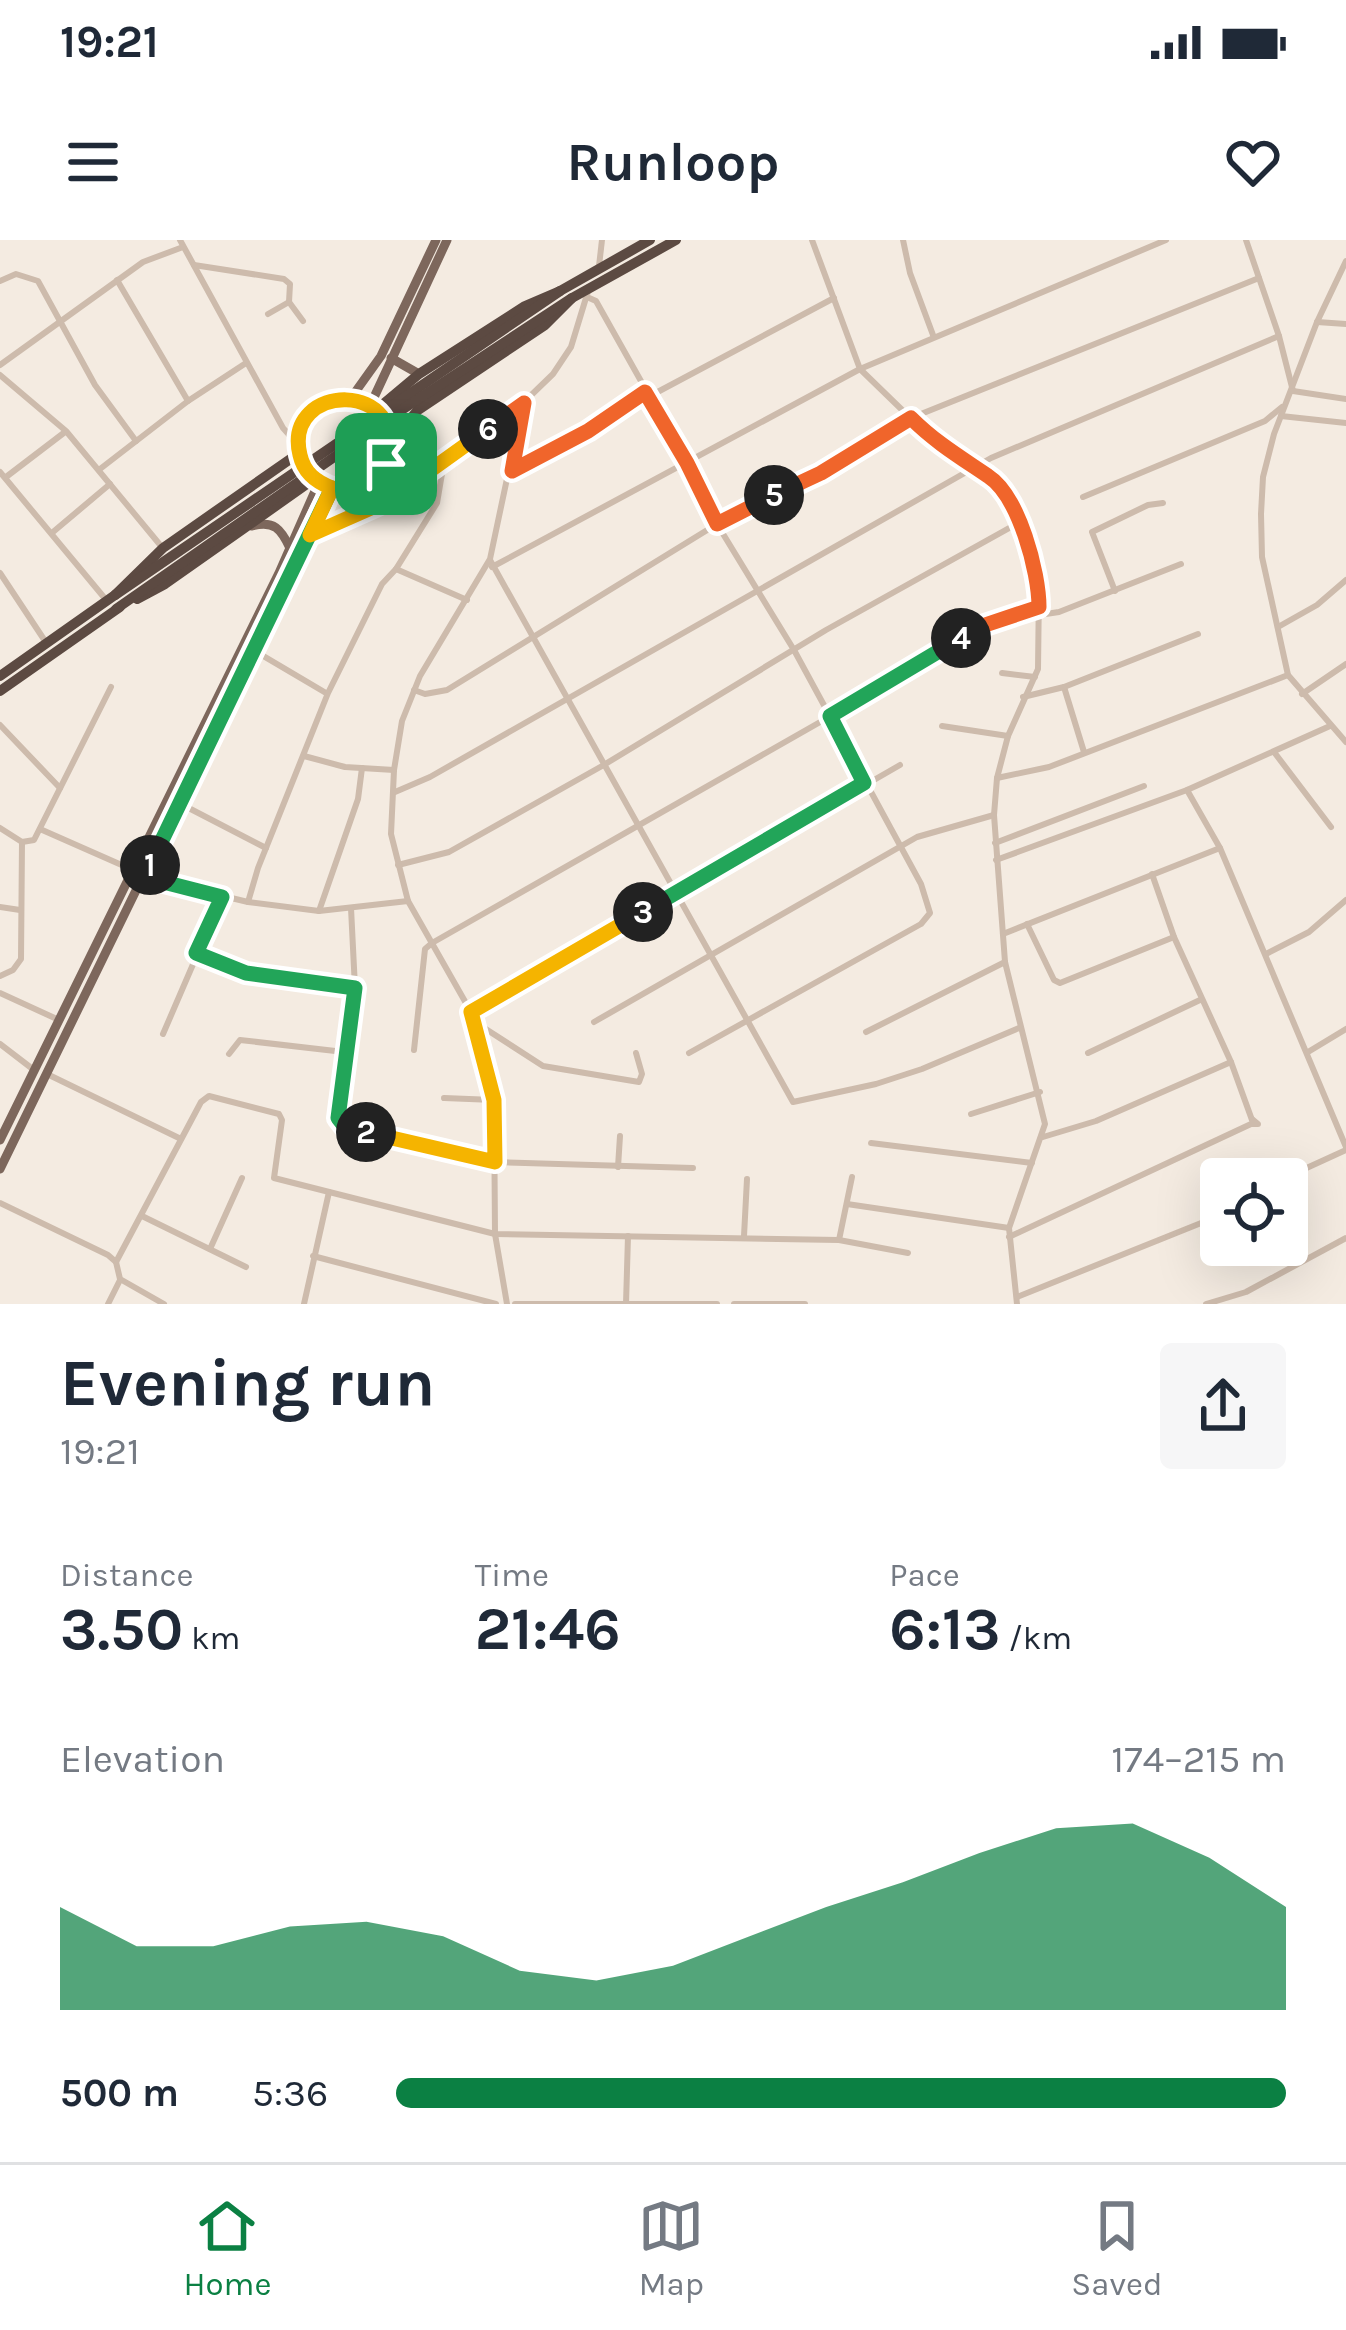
<!DOCTYPE html>
<meta charset="utf-8">
<style>
:root{--surface:#fff;--page:#f6f6f7;--text:#1f2937;--muted:#747a83;--line:#e0e1e3;--accent:#0b8043}
body{margin:0;font-family:Karla,sans-serif;background:var(--page);color:var(--text);height:100vh;display:flex;flex-direction:column;font-size:45px;white-space:nowrap}
*{box-sizing:border-box;margin:0}
p{font-size:39px;color:var(--muted)}
.icon{flex:none;width:66px;height:66px;fill:none;stroke:currentColor;stroke-width:2;stroke-linecap:round;stroke-linejoin:round}
.map{position:relative;height:1064px;overflow:hidden}
.drawer{display:flex;flex-direction:column;background:var(--surface);flex:1}
.drawer>*{flex:none}
.buttons{position:absolute;left:1200px;top:918px;display:grid;gap:24px}
.buttons a{display:grid;place-items:center;width:108px;height:108px;border-radius:12px;background:var(--surface);box-shadow:0 12px 48px #0002;font-size:60px}
.pin{position:absolute;display:grid;place-items:center;width:102px;height:102px;color:#fff;margin:-51px;border-radius:24px;box-shadow:0 6px 18px #0006}
.km{position:absolute;width:60px;height:60px;margin:-30px;border-radius:50%;background:#222;color:#fff;font-size:33px;line-height:60px;text-align:center}
.round{display:grid;place-items:center;flex:none;width:126px;height:126px;border-radius:12px;background:var(--page)}
.overview{display:flex;align-items:center;justify-content:space-between;height:204px;padding:0 60px}
h1{font-size:66px;font-weight:700;line-height:90px}
.stats{display:grid;grid-template-columns:repeat(3,1fr);gap:18px;height:204px;padding:12px 60px}
.stats div{display:grid;align-content:center}
.stats b{font-size:60px;font-weight:700}
.stats small{font-size:33px;font-weight:400}
.stats p{font-size:33px}
.chart{height:336px;padding:24px 60px}
.chart p{display:flex;justify-content:space-between}
.chart svg{width:100%;height:216px;margin-top:12px;fill:var(--accent);opacity:.7}
ul{padding:0 60px;list-style:none;font-size:39px}
li{display:grid;grid-template-columns:192px 144px 1fr;align-items:center;height:90px}
li i{height:30px;border-radius:15px;background:var(--accent)}
.status{display:flex;justify-content:space-between;align-items:center;height:84px;padding:0 60px;background:var(--surface);direction:ltr}
.status svg{height:33px;fill:currentColor}
header{display:flex;justify-content:space-between;align-items:center;height:156px;padding:0 60px;background:var(--surface);font-size:54px;font-weight:700}
.tab-bar{display:flex;justify-content:space-around;align-items:center;height:168px;border-top:3px solid var(--line);background:var(--surface);font-size:33px;color:var(--muted)}
.tab-bar a{display:grid;justify-items:center;gap:6px}
.tab-bar .on{color:var(--accent)}
.map>svg:first-child{display:block}
.lines{fill:none;stroke-linecap:round;stroke-linejoin:round}
.minor{stroke:#cdbbac;stroke-width:6}
.major{stroke:#7d675c;stroke-width:9}
.highway{stroke:#5c4a42;stroke-width:10}
.highway-bridge{stroke:#5c4a42;stroke-width:10}
.split-1-casing{stroke:#fff;stroke-width:24}
.split-2-casing{stroke:#fff;stroke-width:24}
.split-3-casing{stroke:#fff;stroke-width:24}
.split-4-casing{stroke:#fff;stroke-width:24}
.split-5-casing{stroke:#fff;stroke-width:24}
.split-6-casing{stroke:#fff;stroke-width:24}
.split-7-casing{stroke:#fff;stroke-width:24}
.split-1{stroke:#22a559;stroke-width:15}
.split-2{stroke:#22a559;stroke-width:15}
.split-3{stroke:#f5b400;stroke-width:15}
.split-4{stroke:#22a559;stroke-width:15}
.split-5{stroke:#f0652b;stroke-width:15}
.split-6{stroke:#f0652b;stroke-width:15}
.split-7{stroke:#f5b400;stroke-width:15}
</style>
<div class="status"><b>19:21</b><svg viewBox="0 0 49 12"><path d="M0 12V9h3v3zM5 12V6h3v6zM10 12V3h3v9zM15 12V0h3v12zM26 1h20v11H26zM47 4h2v5h-2z"/></svg></div>
<header><svg class="icon" aria-label="menu" viewBox="0 0 24 24"><path d="M4 6h16M4 12h16M4 18h16"/></svg>Runloop<svg class="icon" aria-label="heart" viewBox="0 0 24 24"><path d="M12 20l-8-8c-3-5 5-10 8-4 3-6 11-1 8 4z"/></svg></header>
<div class="map">
<svg width="1346" height="1064" viewBox="0 0 1346 1064">
<rect width="100%" height="100%" fill="#f4ebe1"/>
<g class="lines">
<g class="minor">
<path d="M180,0L283,188L299,206"/>
<path d="M812,0L860,129L931,198L994,241L1020,282L1034,322L1039,348L1038,429L1008,496L997,538L994,575L1005,722L1045,884L1009,988L1017,1064"/>
<path d="M903,0L910,33L933,95"/>
<path d="M1246,0L1279,96L1293,151"/>
<path d="M1346,21L1317,82L1274,194L1263,237L1261,274L1262,317L1288,435L1346,502"/>
<path d="M194,25L284,39L290,44L289,62L303,81"/>
<path d="M599,26L602,0"/>
<path d="M117,40L188,161"/>
<path d="M0,41L16,34L38,41L95,145L136,201"/>
<path d="M587,57L596,61L687,223L717,284L794,410L921,644L930,673L921,684L689,813"/>
<path d="M268,74L289,62"/>
<path d="M1317,82L1346,84"/>
<path d="M0,125L143,22L183,7"/>
<path d="M0,135L66,191L161,306"/>
<path d="M1293,151L1346,159"/>
<path d="M650,156L834,58"/>
<path d="M1281,176L1346,183"/>
<path d="M100,229L188,161L246,123"/>
<path d="M512,231L588,191L645,151"/>
<path d="M0,232L107,361"/>
<path d="M6,237L65,192"/>
<path d="M1083,257L1265,181L1282,167"/>
<path d="M53,292L110,244"/>
<path d="M310,295L359,277L444,222"/>
<path d="M490,320L793,862L876,844L922,829L1019,788"/>
<path d="M492,327L860,129L1166,0"/>
<path d="M396,329L467,360"/>
<path d="M0,333L47,404"/>
<path d="M1115,351L1092,292L1148,265L1163,263"/>
<path d="M1039,375L1059,372L1181,324"/>
<path d="M1278,387L1317,365L1346,340"/>
<path d="M255,411L326,453"/>
<path d="M1002,433L1035,437"/>
<path d="M1064,447L1084,512"/>
<path d="M414,450L425,454L447,450L717,284L821,233L911,178L1259,38"/>
<path d="M1302,454L1346,424"/>
<path d="M1023,457L1064,447L1198,394"/>
<path d="M0,485L60,548"/>
<path d="M942,486L1008,496"/>
<path d="M1274,512L1331,587"/>
<path d="M304,516L345,527L394,530"/>
<path d="M997,538L1049,527L1288,435"/>
<path d="M1187,550L1220,608L1346,907"/>
<path d="M395,552L430,537L991,218L1279,96"/>
<path d="M179,563L266,608"/>
<path d="M0,588L22,602"/>
<path d="M40,589L133,630"/>
<path d="M22,602L34,600L111,447"/>
<path d="M995,603L1144,546"/>
<path d="M996,620L1187,550L1330,486"/>
<path d="M398,625L449,612L602,526L826,390L1020,282"/>
<path d="M1152,634L1174,697L1231,822L1252,880"/>
<path d="M144,637L248,662L319,671L408,661"/>
<path d="M248,662L258,628L328,453L382,344L396,329L437,263L444,222L523,163"/>
<path d="M0,667L20,670"/>
<path d="M351,668L355,748L337,865L341,884L495,922L693,928"/>
<path d="M319,671L358,559L362,528"/>
<path d="M1027,684L1054,740L1060,743L1174,697"/>
<path d="M1003,694L1220,608"/>
<path d="M196,713L246,733L355,748"/>
<path d="M1266,714L1309,692L1346,660"/>
<path d="M0,736L13,730L21,719L22,602"/>
<path d="M0,753L59,780"/>
<path d="M471,772L900,525"/>
<path d="M594,782L917,597L994,575"/>
<path d="M478,784L543,826L639,842L642,834L636,813"/>
<path d="M866,792L1005,722"/>
<path d="M163,794L222,657"/>
<path d="M0,804L34,830"/>
<path d="M414,810L425,709L432,703L915,428L970,390L1039,367"/>
<path d="M1308,812L1346,789"/>
<path d="M1088,813L1200,760"/>
<path d="M229,814L240,800L344,812"/>
<path d="M47,834L181,899"/>
<path d="M444,858L494,860"/>
<path d="M971,874L1040,852"/>
<path d="M1043,897L1096,881L1231,822"/>
<path d="M871,903L1032,923"/>
<path d="M618,927L620,896"/>
<path d="M1287,942L1300,931L1346,910"/>
<path d="M0,963L108,1015L116,1022L120,1039L164,1064"/>
<path d="M847,964L1009,988"/>
<path d="M142,976L246,1027"/>
<path d="M744,996L747,939"/>
<path d="M1009,997L1251,884H1258L1252,879"/>
<path d="M839,1000L852,937"/>
<path d="M210,1009L242,938"/>
<path d="M313,1016L496,1064"/>
<path d="M116,1022L201,862L209,856L279,874L282,880L274,938L495,994L839,1000L908,1013"/>
<path d="M1017,1057L1221,975"/>
<path d="M108,1064L120,1040"/>
<path d="M304,1064L329,952"/>
<path d="M507,1064L495,994L494,860L471,772L408,661L391,594L394,530L402,481L420,436L490,319L523,163L553,134L571,107L589,48"/>
<path d="M515,1064H717"/>
<path d="M626,1064L628,996"/>
<path d="M734,1064H805"/>
<path d="M1206,1064L1246,1052L1346,998"/>
</g>
<g class="major">
<path d="M391,118L419,134"/>
<path d="M351,158L381,116L436,0"/>
<circle cx="344" cy="204" r="46"/>
<path d="M370,166L447,0"/>
<path d="M252,286C274,280 281,289 290,308"/>
<path d="M0,900L279,333L319,242"/>
<path d="M0,929L332,249"/>
</g>
<g class="highway">
<path d="M376,170L419,134L525,66L560,51L650,0"/>
<path d="M390,203L418,170L545,85L572,58L676,0"/>
<path d="M137,359L165,344L314,239"/>
<path d="M0,436L115,355L163,308L299,213"/>
<path d="M0,451L120,367"/>
</g>
<g class="highway-bridge">
<path d="M115,355L560,51"/>
<path d="M116,369L403,169L572,58"/>
</g>
</g>
<g class="lines">
<g class="split-1-casing">
<path id="split-1" d="M150,625L332,248C356,253 373,244 386,224"/>
</g>
<g class="split-2-casing">
<path id="split-2" d="M150,625L144,637L222,657L196,713L246,733L355,748L338,878L345,887L366,892"/>
</g>
<g class="split-3-casing">
<path id="split-3" d="M366,892L495,922L494,860L471,772L643,672"/>
</g>
<g class="split-4-casing">
<path id="split-4" d="M643,672L864,543L830,476L961,398"/>
</g>
<g class="split-5-casing">
<path id="split-5" d="M774,255L821,233L911,178C935,202 960,217 988,236C1019,256 1039,332 1039,367L970,390L961,398"/>
</g>
<g class="split-6-casing">
<path id="split-6" d="M488,189L524,163L512,231L588,191L645,152L687,223L717,284L774,255"/>
</g>
<g class="split-7-casing">
<path id="split-7" d="M386,224C413,139 282,141 300,215C304,233 316,242 332,248L310,295L389,260L488,189"/>
</g>
<use href="#split-1" class="split-1"/>
<use href="#split-2" class="split-2"/>
<use href="#split-3" class="split-3"/>
<use href="#split-4" class="split-4"/>
<use href="#split-5" class="split-5"/>
<use href="#split-6" class="split-6"/>
<use href="#split-7" class="split-7"/>
</g>
</svg>
<div class="buttons">
<a><svg class="icon" aria-label="locate" viewBox="0 0 24 24"><circle cx="12" cy="12" r="6"/><path d="M12 2v4M12 18v4M2 12h4M18 12h4"/></svg></a>
</div>
<div class="pin" style="left:386px;top:224px;background:#1e9e55"><svg class="icon" aria-label="arrive" viewBox="0 0 24 24"><path d="M6 21V4h12l-3 4 3 4H6"/></svg></div>
<b class="km" style="left:150px;top:625px">1</b>
<b class="km" style="left:366px;top:892px">2</b>
<b class="km" style="left:643px;top:672px">3</b>
<b class="km" style="left:961px;top:398px">4</b>
<b class="km" style="left:774px;top:255px">5</b>
<b class="km" style="left:488px;top:189px">6</b>
</div>
<section class="drawer">
<div class="overview"><div><h1>Evening run</h1><p>19:21</p></div><a class="round"><svg class="icon" aria-label="share" viewBox="0 0 24 24"><path d="M12 15V3M7 8l5-5 5 5M5 13v7h14v-7"/></svg></a></div>
<div class="stats">
<div><p>Distance</p><b>3.50<small> km</small></b></div>
<div><p>Time</p><b>21:46</b></div>
<div><p>Pace</p><b>6:13<small> /km</small></b></div>
</div>
<div class="chart"><p><span>Elevation</span>174–215 m</p>
<svg viewBox="0 0 160 44" preserveAspectRatio="none"><path d="M0 44V23L10 31L20 31L30 27L40 26L50 29L60 36L70 38L80 35L90 29L100 23L110 18L120 12L130 7L140 6L150 13L160 23V44z"/></svg>
</div>
<ul>
<li><b>500 m</b>5:36<i style="width:100%"></i></li>
</ul>
</section>
<nav class="tab-bar">
<a class="on"><svg class="icon" aria-label="home" viewBox="0 0 24 24"><path d="M3 11l9-7 9 7M6 9v11h12V9"/></svg>Home</a>
<a><svg class="icon" aria-label="map" viewBox="0 0 24 24"><path d="M3 6l6-2 6 2 6-2v14l-6 2-6-2-6 2zM9 4v14M15 6v14"/></svg>Map</a>
<a><svg class="icon" aria-label="saved" viewBox="0 0 24 24"><path d="M7 4h10v16l-5-4-5 4z"/></svg>Saved</a>
</nav>
